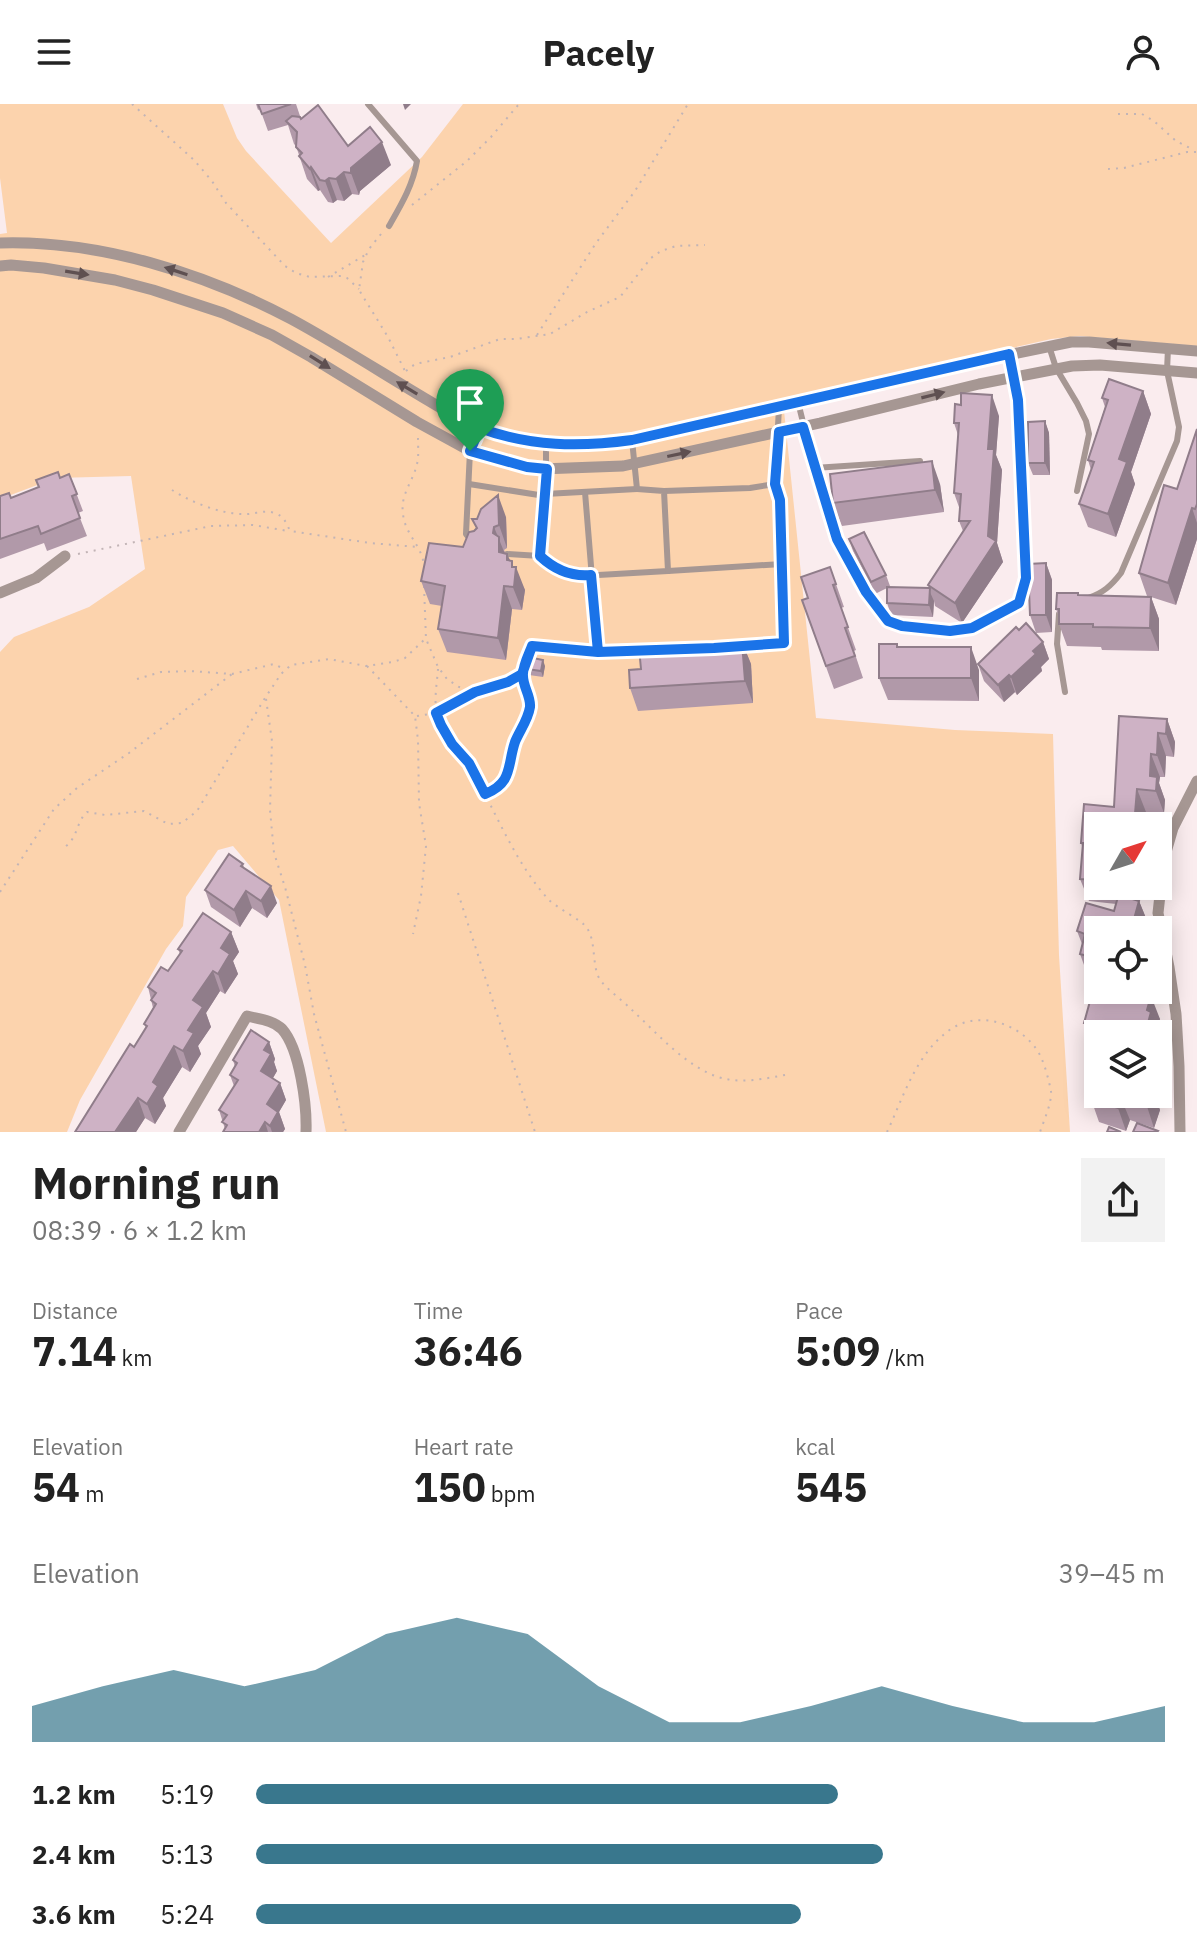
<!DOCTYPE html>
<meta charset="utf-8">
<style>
:root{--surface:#fff;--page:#f2f2f2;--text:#222;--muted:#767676;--accent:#39778d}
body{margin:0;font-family:"IBM Plex Sans",sans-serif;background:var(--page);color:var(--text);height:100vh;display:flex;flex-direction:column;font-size:30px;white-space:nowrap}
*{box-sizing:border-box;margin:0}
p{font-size:26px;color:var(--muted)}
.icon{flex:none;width:44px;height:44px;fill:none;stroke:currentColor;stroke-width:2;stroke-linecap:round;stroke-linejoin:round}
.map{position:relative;height:1028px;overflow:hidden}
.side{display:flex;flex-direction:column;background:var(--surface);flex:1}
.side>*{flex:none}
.needle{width:52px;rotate:51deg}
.tools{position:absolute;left:1084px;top:708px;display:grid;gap:16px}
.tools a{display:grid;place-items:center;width:88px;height:88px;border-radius:0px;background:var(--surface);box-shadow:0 4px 20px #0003;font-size:40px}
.pin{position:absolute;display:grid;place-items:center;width:68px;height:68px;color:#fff;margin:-82px -34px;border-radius:50% 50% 50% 0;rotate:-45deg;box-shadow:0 0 8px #0007}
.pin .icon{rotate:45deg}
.round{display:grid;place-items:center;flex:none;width:84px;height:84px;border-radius:0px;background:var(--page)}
.summary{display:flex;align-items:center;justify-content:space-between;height:136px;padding:0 32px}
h1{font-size:44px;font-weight:700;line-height:60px}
.metrics{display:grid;grid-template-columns:repeat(3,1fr);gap:12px;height:136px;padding:8px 32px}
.metrics div{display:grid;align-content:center}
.metrics b{font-size:40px;font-weight:700}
.metrics small{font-size:22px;font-weight:400}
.metrics p{font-size:22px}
.chart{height:224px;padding:16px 32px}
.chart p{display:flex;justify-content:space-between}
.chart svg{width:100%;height:144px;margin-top:8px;fill:var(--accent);opacity:.7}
ul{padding:0 32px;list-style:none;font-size:26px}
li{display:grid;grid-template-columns:128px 96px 1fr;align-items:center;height:60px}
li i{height:20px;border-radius:10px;background:var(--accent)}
header{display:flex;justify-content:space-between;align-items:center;height:104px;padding:0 32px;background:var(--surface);font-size:36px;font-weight:700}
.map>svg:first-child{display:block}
.green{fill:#fcd3ad}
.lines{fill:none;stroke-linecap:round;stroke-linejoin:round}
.path{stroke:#c2b4b6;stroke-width:2;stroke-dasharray:2 6;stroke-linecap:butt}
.service{stroke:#a69793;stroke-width:6}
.minor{stroke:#a69793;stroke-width:11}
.wall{fill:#b199a9}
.shaded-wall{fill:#907d8a}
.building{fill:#ceb2c5;stroke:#907d8a;stroke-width:2}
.oneway{fill:#5f5051}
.route-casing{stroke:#fff;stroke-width:16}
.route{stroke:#1a73e8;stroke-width:10}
</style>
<header><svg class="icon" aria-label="menu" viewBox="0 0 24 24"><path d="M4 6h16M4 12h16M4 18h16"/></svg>Pacely<svg class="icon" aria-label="person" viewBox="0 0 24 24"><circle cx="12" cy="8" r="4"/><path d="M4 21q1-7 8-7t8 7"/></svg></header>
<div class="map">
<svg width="1197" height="1028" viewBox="0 0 1197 1028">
<rect width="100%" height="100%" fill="#faecee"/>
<path class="green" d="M0,0H223L237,34L246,47L331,139L422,53L463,0H1197V242L1080,232L1051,235L783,297L816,614L955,626L1053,630L1059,851L1070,1028H326L279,796L233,742L218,746L186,793L183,822L166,845L80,996L67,1028H0V548L14,533L89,503L145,465L131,372L56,374L0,395V130L7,129L0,74Z"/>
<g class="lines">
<g class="path">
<path d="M132,0L194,56L212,77L226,99L285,162L296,169L310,173L341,172L347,174L359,185"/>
<path d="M1118,10H1142L1154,17L1176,37L1194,46"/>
<path d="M1108,65L1124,64L1187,48H1197"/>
<path d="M412,101L467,57L491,33L519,0"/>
<path d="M381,130L369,145L363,158L359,186L388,233L406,269"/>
<path d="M328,173L367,150"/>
<path d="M537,231L596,139L635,87L688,0"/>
<path d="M406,267L415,260L450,253L500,235H516L550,230L587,208L620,193L651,154L661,147L676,142L705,141"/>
<path d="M418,334C418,342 419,352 417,360C413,378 400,390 403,410C405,431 423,442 424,463"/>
<path d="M172,386C191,398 220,410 243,410C253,411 264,405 274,409C283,411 286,418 290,427L370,439L418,443"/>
<path d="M78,450L211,422L253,421L288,427"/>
<path d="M424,482L426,535L438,563L447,575L459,583L475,588"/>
<path d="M367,562L415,612L418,636L419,699L426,742L421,792L413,830"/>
<path d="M438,565C437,580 433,599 438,613C445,636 461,645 471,664C496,708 514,757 548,795C558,805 582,816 587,824C597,839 591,864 601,877C609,887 622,896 632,906C658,930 684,961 718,973C740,980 763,975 785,971"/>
<path d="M137,575L161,568L190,567L232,570L274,560L284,565"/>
<path d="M266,595L272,637L270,706L274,749L285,783L305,861L314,910L346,1028"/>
<path d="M417,612L436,609L475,588L508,578L522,570L532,542L589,547"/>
<path d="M487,689C512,679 507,658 516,636C520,624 529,615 530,602C531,592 525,580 522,571"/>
<path d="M66,742C78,733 76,718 87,708L105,711L144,707L168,720L182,719L197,707L265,594L281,570L291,561L329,555L366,562L393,558L405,554L424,536"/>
<path d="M0,788L54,705L77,684L129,649L232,570"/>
<path d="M458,789L535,1028"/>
<path d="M887,1028C904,992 916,949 951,925C981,905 1024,921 1040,951C1045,961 1049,977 1051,987C1052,999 1044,1016 1040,1028"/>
</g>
<g class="service">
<path d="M368,0L417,57C413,81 401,101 389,122"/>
<path d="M1049,242L1056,264L1077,299L1086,317L1089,330L1077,387"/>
<path d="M798,298L816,371L837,435L866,488L888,517L902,522L950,527L972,524L1019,499L1026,474L1018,296L1009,250"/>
<path d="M814,364L920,357"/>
<path d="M469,380L545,392"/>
<path d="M664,387L750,384L775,380L779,303"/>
<path d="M585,388L598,548L646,546"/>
<path d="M545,390L637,385"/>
<path d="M471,436L466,430L470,347L480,324"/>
<path d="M507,450L540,452L552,464L581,472L668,467L664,387L637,385L632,336"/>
<path d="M540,452L546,378V339"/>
<path d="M668,467L782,460"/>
<path d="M1088,494C1103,489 1111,482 1121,469L1177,337L1179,323L1167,267L1168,244"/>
<path d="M1059,510L1057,540L1065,588"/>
<path d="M738,543L784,539L780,396L775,380"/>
</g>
<g class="minor">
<path d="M0,139C99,136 204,169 291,215C352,248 409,287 469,320C526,341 573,344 632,336L993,254L1071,238H1089L1197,247"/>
<path d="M0,162L11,161L44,164L115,176L153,186L223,209L272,231L311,253L417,318L470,347L527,363L541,365L623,362L820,319L979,280L1072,262L1100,261L1197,269"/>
<path d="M0,489L36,474L65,452"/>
<path d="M179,1028L247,912C258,915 273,916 282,925C300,945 307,1002 306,1028"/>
<path d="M1180,1028L1179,962L1176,910L1169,863L1158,809L1164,755L1173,724L1197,677"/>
</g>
</g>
<g class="wall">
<path d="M256,0H296L301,15L348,42L391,61L360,87L359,91L352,90L344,97L337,96L333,99L328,98L320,86L318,87L307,75L296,42L294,40L288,21L268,27L260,5L258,6Z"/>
<path d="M1143,287L1151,310L1131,368L1135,380L1116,433L1088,423L1079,400L1091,366L1088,356L1105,303L1102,294Z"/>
<path d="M999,312L996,351L1002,366L997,439L1003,458L962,519L935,502L934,497L933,513L891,511L887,499V484L875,490L853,447L849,435L886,471L890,482L889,483L929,484L928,481L963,427L959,417L960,406L954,389L958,331L954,319Z"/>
<path d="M1045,317L1049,329L1050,371H1033L1028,359Z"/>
<path d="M1197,325V435L1176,501L1151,493L1159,515V547L1102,546L1101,543L1067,542L1059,520V513L1056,505L1079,491L1147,492L1139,469L1177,385Z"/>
<path d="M69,370L83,407L78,409L87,432L47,447L44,439L0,455V392L11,394Z"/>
<path d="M940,380L944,408L842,422L833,399Z"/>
<path d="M506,413L507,444L504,446L525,486L522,506L512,505L506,556L447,548L438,525L442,502L430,500L421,477L463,443L476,424L472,415Z"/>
<path d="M1046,459L1052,476V528L1036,529L1030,511Z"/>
<path d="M830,463L844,503L841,504L856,546L854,547L863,574L834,585L802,496L808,494Z"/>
<path d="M1019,526L1043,538L1049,555L1041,563L1042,567L1017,591L1015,588L1004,598L984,577L978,560Z"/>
<path d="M742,538L751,560L753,599L638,607L630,584L641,565Z"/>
<path d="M898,543L979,566V597L888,596L879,574Z"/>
<path d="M545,562L543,573L529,571L527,565Z"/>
<path d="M1167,615L1175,638L1174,653L1166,652L1165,673H1160L1159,679L1165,696L1164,709L1146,708L1098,722V782H1143V786H1140L1139,797L1148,819L1098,826V886H1141L1140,889L1160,915L1157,923L1160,930H1098V990H1154L1160,1006L1154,1024L1130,1016L1126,1027L1099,1018L1091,995L1094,986L1088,969L1096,943L1092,942L1084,919L1096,875L1088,872L1080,850L1082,840L1077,827L1114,807L1116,800L1089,797L1080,775L1083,745L1081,739L1114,703Z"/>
<path d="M243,760L244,764L277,799L267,814L252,804L240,823L211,803L205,786Z"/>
<path d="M231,828L239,848L233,857L238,870L225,890L220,887L206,909L211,923L198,942L201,950L190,968L182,963L163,994L166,1002L155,1020L145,1014L136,1028L134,943L146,924L144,920L153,904L148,883L168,867L180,850L178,845Z"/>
<path d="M269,938L275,955L274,958L277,967L273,974L280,979L286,996L279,1008L285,1025L283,1028H223L225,1025L219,1006L234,982L230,971L235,963L233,956Z"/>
</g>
<g class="shaded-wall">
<path d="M403,0H411L405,6Z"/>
<path d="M382,38L391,61L360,87L359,91L351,69V64Z"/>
<path d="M311,63L320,86L318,87L310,65Z"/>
<path d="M344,68L352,90L344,97L336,75Z"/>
<path d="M329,74L337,96L333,99L325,77Z"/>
<path d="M1143,287L1151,310L1131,368L1135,380L1116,433L1108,410L1119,355Z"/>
<path d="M992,291L999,312L996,351L1002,366L997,439L1003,458L962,519L955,499L988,432V345Z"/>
<path d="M1045,317L1049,329L1050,371L1045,359Z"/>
<path d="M932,357L940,380L944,408L935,386Z"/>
<path d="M498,391L506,413L507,444L499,421Z"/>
<path d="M1192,404L1197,419V435L1176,501L1168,479Z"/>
<path d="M494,423L507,455V450L516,468V463L525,486L522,506L508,471L493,429Z"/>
<path d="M1046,459L1052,476V528L1046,511Z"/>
<path d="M504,482L512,505L506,556L498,534Z"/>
<path d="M929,486L934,497L933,513L929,501Z"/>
<path d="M1151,493L1159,515V547L1150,524Z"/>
<path d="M742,538L751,560L753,599L745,577Z"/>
<path d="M1043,538L1049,555L1041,563L1042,567L1017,591L1011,573L1033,547Z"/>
<path d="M971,543L979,566V597L971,574Z"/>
<path d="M543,556L545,562L543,573L541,567Z"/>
<path d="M1009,571L1015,588L1004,598L998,581Z"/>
<path d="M1167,615L1175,638L1174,653L1166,630Z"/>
<path d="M1158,629L1166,652L1165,673L1157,651Z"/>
<path d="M1151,650L1160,673L1159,679L1165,696L1164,709L1150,672Z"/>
<path d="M1137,685L1146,708L1144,722H1134Z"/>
<path d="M271,782L277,799L267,814L261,797Z"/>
<path d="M1130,782H1139L1140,786L1139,797L1148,819L1146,826H1131L1129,794Z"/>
<path d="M246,787L252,804L240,823L234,806Z"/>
<path d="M231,828L239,848L233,857L238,870L225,890L218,870L221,844Z"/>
<path d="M213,867L220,887L206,909L211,923L198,942L201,950L190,968L183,947L193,896Z"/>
<path d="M1151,892L1160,915L1157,923L1160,930L1158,936V930H1145L1147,906Z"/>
<path d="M269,938L275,955L274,958L277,967L267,984L261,967L264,946Z"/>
<path d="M174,942L182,963L163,994L166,1002L155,1020L147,1000L153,978Z"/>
<path d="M280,979L286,996L279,1008L285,1025L283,1028H272L270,1022L267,1000Z"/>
<path d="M1143,990H1154L1160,1006L1154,1024Z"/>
<path d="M138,994L145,1014L136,1028H115Z"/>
<path d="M1121,994L1130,1016L1126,1027L1118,1004Z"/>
<path d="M265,1018L268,1028H259Z"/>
</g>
<g class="building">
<path d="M258,0H291L262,10Z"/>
<path d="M318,1L348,42L370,23L382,38L351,64V69L344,68L336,75L329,74L325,77L320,76L311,63L310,65L299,52L302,49L296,43L297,28L286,17L292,12L300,13L301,15Z"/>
<path d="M1109,275L1143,287L1119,355L1127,358L1108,410L1079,400L1094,358L1088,356L1108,296L1102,294Z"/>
<path d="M961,289L992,291L988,345H994L988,432L996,437L955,499L928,481L970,417H959L961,390L954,389L959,319H954L955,300L961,301Z"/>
<path d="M1045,317V359H1028V318Z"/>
<path d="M1197,325V400L1195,405L1192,404L1168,479L1139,469L1164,381L1177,385Z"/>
<path d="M932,357L935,386L833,399L830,370Z"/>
<path d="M58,368L60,374L69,370L77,390L72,392L80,414L41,430L38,422L0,435V392L9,389L11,394L39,383L36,376Z"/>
<path d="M498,391L499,421L494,423L493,429L499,433V448L507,450V456L512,457V463H516L514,483L504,482L498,534L438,525L445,482L421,477L429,439L463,443L469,428L474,427L477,424L472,415H477L481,405Z"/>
<path d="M864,428L886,471L871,478L849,435Z"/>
<path d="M1046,459V511H1030L1028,460Z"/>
<path d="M830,463L836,480L833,481L848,523L845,524L855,552L826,562L802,496L808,494L801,473Z"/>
<path d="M887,483L930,484L929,501L887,499Z"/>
<path d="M1057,489H1078V491L1151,493L1150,524L1093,523V520H1059V505H1056Z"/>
<path d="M1026,519L1043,538L1033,547L1036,550L1011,573L1009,571L998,581L978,560L1016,523L1019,526Z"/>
<path d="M742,538L745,577L630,584L629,566L641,565L639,544Z"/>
<path d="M879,540H897V543H971V574H879Z"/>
<path d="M528,553L543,556L541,567L527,565Z"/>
<path d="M1119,612L1167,615L1166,630L1158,629L1157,651L1151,650L1150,672L1157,673L1156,687L1137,685L1134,722H1098V776L1080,775L1083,739H1081L1084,700L1114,703Z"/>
<path d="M229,750L243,760L241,762L271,782L261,797L246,787L234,806L205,786Z"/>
<path d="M1121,782H1130L1129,794L1139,797L1131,826H1098V855L1080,850L1085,830L1077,827L1086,799L1114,807Z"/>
<path d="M203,809L231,828L221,844L230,850L218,870L213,867L193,896L203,903L188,926L194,929L183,947L174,942L153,978L158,982L147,1000L138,994L115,1028H75L130,940L134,943L147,922L144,920L156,900L151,896L156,889L148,883L161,863L168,867L182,847L178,845Z"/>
<path d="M1098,868V886H1130L1151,892L1147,906L1151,908L1145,930H1100L1102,924L1084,919Z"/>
<path d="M251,926L269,938L264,946L271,950L261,967L280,979L267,1000L278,1008L270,1022L265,1018L259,1028H223L227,1021L222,1018L227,1011L219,1006L238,976L230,971L237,959L233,956Z"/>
<path d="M1098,937V972L1088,969Z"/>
<path d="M1098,974V990H1149L1146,1002L1121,994L1118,1004L1091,995Z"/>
<path d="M1137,1019L1158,1027L1157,1028H1133Z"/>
<path d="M1109,1023L1121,1028H1107Z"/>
</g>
<defs><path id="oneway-solid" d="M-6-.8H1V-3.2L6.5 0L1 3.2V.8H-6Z" transform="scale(2)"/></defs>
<g class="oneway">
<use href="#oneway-solid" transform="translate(176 167) rotate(-162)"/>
<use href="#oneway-solid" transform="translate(77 169) rotate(9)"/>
<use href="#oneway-solid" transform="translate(1119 240) rotate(-175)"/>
<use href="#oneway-solid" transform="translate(320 258) rotate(32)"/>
<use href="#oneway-solid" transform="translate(407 284) rotate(-149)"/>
<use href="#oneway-solid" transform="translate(933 291) rotate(-14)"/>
<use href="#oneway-solid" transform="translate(679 350) rotate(-12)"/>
</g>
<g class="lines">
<g class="route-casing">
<path id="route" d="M470,347L527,363L547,365L540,452C554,465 571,473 591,471L598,548L532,542L522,570L508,578L475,588L436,609L441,621L452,640L469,659L485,690C513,679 507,662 515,638C520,626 528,616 530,603C531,592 523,583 523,572C522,563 529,550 532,542L598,548L714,544L784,539L780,396L775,380L779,328L803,323L837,435L866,488L888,517L902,522L950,527L972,524L1019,499L1026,474L1018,296L1009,250L632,336C581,343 530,343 480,324L470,347"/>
</g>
<use href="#route" class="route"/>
</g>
</svg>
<div class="tools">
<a><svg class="needle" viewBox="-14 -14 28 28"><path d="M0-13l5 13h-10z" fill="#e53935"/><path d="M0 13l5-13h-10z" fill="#767676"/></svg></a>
<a><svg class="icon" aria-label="locate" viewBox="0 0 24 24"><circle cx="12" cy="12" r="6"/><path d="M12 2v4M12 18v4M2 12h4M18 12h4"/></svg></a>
<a><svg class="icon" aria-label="layers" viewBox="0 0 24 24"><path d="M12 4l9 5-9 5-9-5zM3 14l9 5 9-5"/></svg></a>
</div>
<div class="pin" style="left:470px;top:347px;background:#1e9e55"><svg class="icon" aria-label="arrive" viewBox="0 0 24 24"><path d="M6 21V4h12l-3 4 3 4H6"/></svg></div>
</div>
<section class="side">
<div class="summary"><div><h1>Morning run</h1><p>08:39 · 6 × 1.2 km</p></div><a class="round"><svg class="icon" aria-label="share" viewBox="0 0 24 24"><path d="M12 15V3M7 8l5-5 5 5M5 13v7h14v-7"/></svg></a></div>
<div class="metrics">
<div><p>Distance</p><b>7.14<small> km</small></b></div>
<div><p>Time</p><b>36:46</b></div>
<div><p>Pace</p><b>5:09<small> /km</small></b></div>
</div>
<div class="metrics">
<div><p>Elevation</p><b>54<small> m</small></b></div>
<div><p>Heart rate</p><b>150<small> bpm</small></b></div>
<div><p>kcal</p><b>545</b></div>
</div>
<div class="chart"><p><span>Elevation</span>39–45 m</p>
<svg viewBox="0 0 160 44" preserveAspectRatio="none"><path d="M0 44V33L10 27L20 22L30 27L40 22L50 11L60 6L70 11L80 27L90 38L100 38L110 33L120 27L130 33L140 38L150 38L160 33V44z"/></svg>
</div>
<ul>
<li><b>1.2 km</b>5:19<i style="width:64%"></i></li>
<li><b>2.4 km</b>5:13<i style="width:69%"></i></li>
<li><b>3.6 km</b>5:24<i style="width:60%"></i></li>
</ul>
</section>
